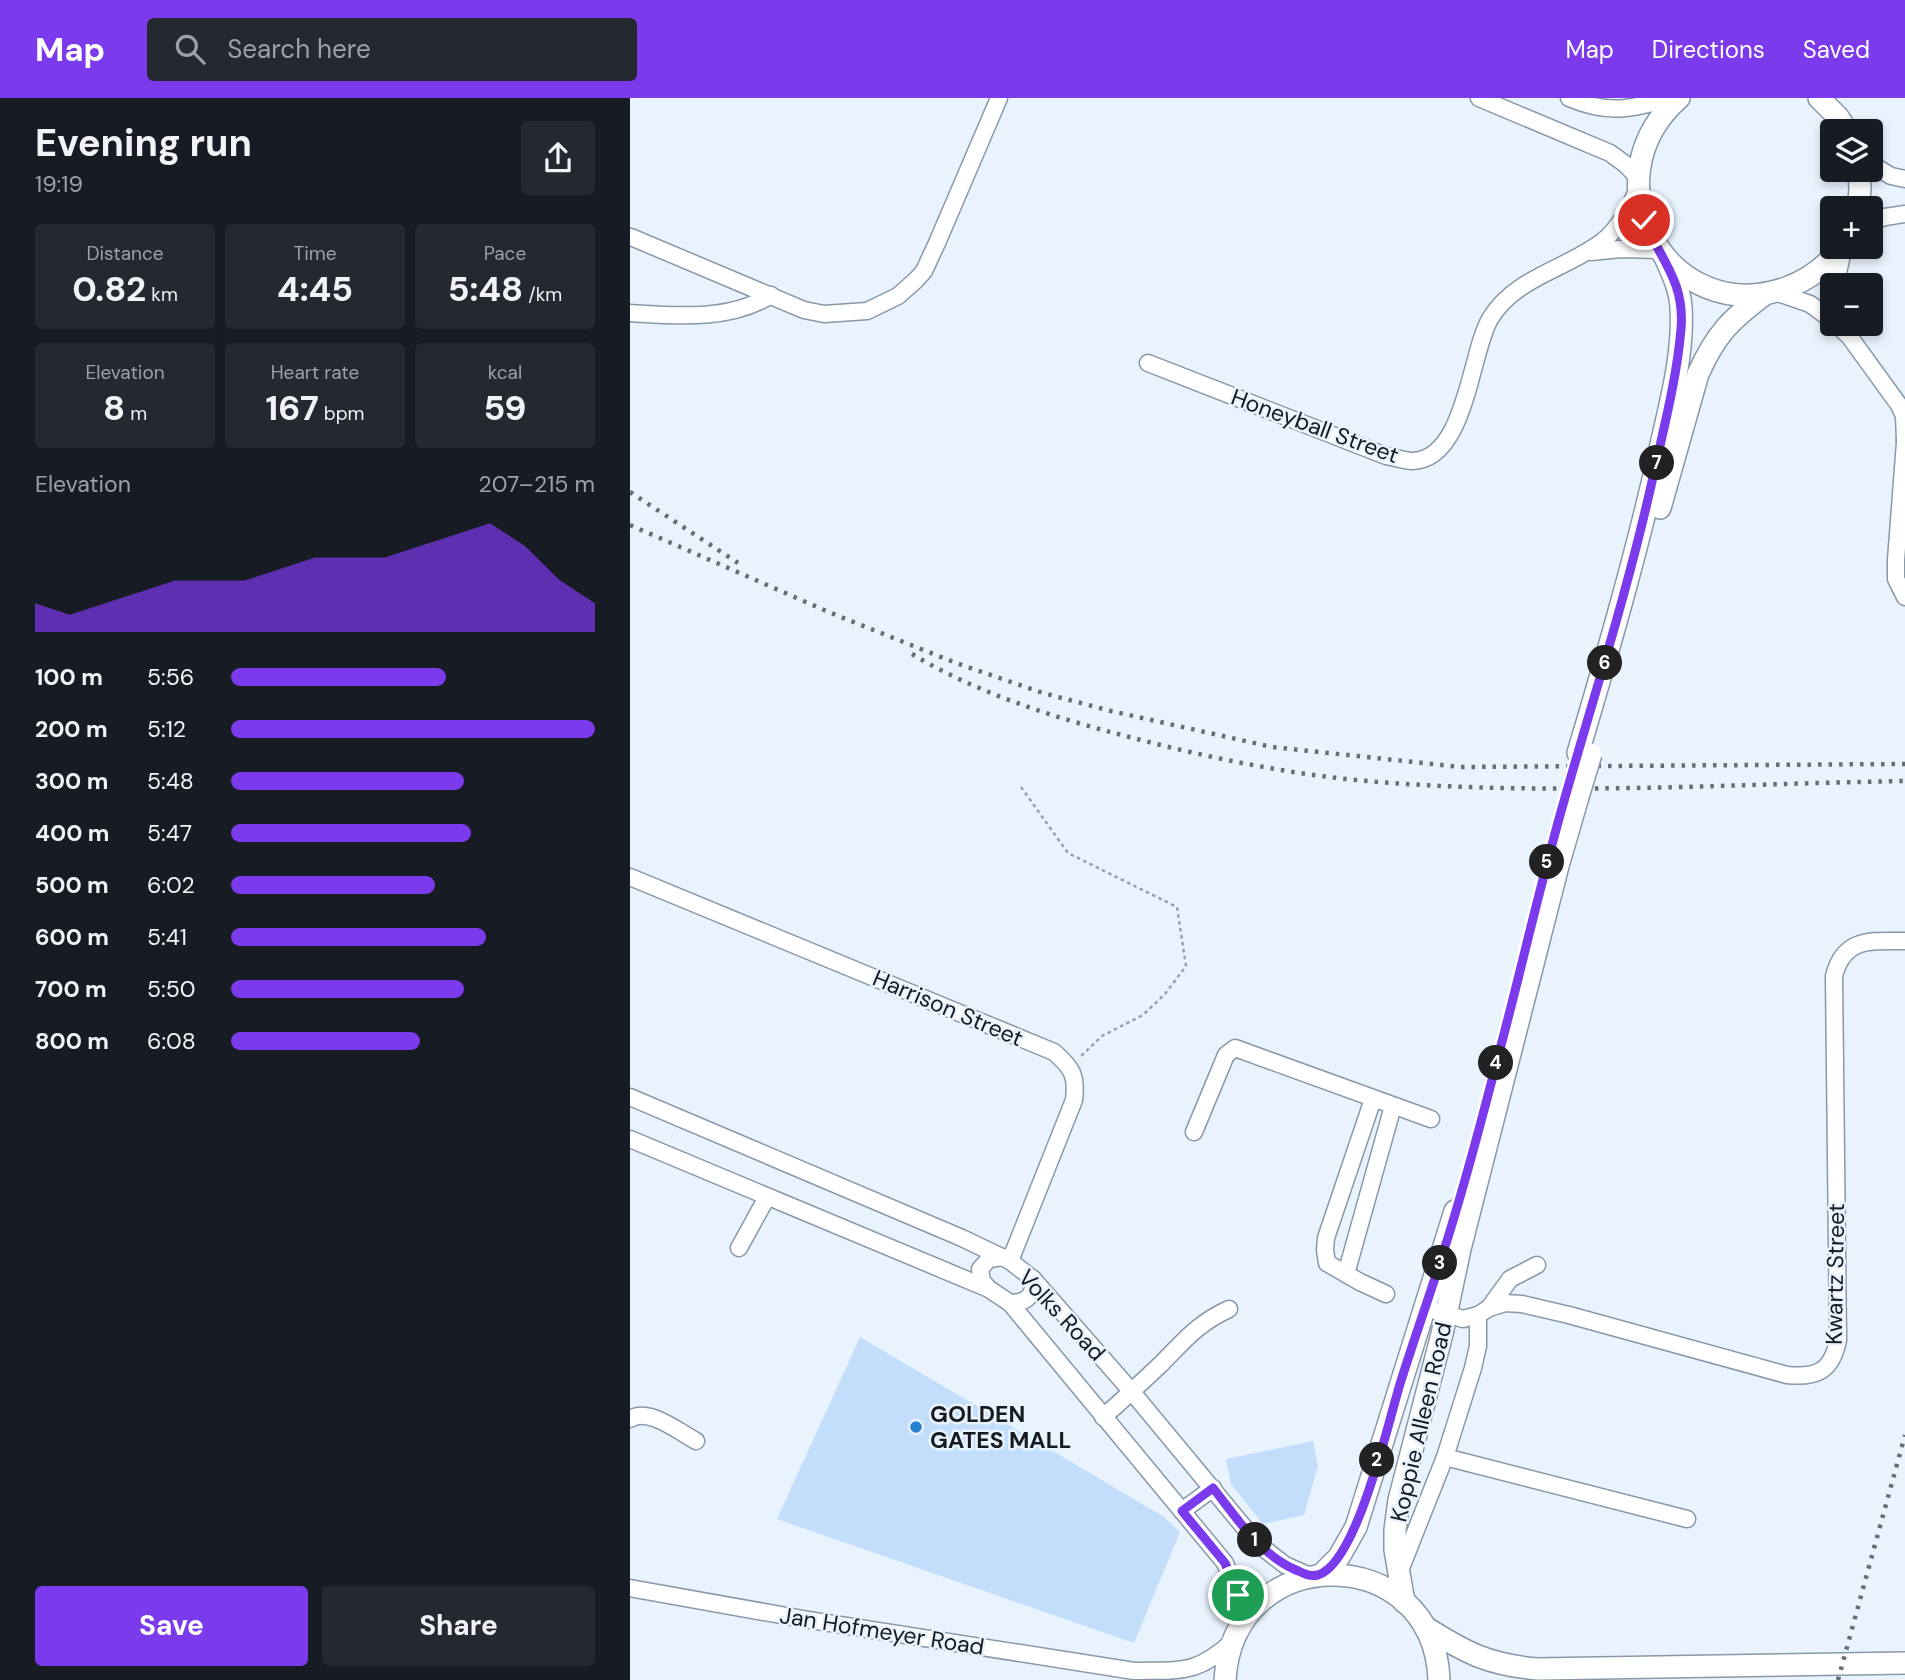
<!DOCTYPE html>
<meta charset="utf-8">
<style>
:root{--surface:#171b24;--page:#242831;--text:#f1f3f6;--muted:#9ea1a6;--accent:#7c3aed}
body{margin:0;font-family:"DM Sans",sans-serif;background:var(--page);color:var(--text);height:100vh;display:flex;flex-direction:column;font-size:26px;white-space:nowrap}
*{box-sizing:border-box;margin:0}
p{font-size:23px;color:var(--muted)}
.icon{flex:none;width:38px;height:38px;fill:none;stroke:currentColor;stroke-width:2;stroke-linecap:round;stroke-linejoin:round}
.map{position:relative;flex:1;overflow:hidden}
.sheet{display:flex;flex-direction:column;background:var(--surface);width:630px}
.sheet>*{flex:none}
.controls{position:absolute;left:1190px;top:21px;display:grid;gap:14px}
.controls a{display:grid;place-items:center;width:63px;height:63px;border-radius:7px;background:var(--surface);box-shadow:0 4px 10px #0003;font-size:35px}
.pin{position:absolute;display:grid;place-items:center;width:60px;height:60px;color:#fff;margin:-30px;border:4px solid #fff;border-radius:50%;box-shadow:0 2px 7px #0007}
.km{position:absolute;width:35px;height:35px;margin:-18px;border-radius:50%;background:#222;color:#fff;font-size:19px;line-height:35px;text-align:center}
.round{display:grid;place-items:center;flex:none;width:74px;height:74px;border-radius:7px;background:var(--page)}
.head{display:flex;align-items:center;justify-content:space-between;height:119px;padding:0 35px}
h1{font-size:38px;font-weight:700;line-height:52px}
.metrics{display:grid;grid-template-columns:repeat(3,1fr);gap:10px;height:119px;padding:7px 35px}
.metrics div{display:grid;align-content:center;border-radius:7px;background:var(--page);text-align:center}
.metrics b{font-size:35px;font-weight:700}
.metrics small{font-size:19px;font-weight:400}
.metrics p{font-size:19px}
.chart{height:196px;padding:14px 35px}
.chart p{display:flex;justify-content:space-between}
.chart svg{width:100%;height:126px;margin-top:7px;fill:var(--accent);opacity:.7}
.cta{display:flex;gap:14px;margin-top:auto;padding:14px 35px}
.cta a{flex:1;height:80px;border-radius:7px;background:var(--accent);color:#fff;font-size:28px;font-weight:700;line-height:80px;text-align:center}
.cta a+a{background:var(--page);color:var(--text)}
ul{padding:0 35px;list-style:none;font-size:23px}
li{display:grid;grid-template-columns:112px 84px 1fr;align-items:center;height:52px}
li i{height:18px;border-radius:9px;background:var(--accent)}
header{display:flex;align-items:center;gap:42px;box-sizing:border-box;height:98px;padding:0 35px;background:var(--accent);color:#fff}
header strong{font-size:33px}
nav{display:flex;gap:38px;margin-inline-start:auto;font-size:24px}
.search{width:490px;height:63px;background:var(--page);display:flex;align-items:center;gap:18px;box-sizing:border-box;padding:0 24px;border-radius:7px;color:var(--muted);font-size:26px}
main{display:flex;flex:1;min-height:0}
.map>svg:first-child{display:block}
.building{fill:#c2defb}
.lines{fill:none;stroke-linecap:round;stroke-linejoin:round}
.minor-casing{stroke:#8898a8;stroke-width:19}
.major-casing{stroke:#8898a8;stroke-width:24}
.path{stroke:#969fa8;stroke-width:2.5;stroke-dasharray:3.5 3.5;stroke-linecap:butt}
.minor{stroke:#fff;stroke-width:16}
.major{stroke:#fff;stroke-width:21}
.rail{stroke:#666d75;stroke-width:4.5;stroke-dasharray:3.5 7;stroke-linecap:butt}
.major-bridge-casing{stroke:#8898a8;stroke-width:24;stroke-linecap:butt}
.major-bridge{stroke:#fff;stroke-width:21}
.route-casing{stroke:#fff;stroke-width:14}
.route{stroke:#7c3aed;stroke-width:9}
.poi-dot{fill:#2982d0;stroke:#e9f3fe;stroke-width:2.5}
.labels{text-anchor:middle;stroke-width:5;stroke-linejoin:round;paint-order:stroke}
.street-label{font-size:23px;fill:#141a20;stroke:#e9f3fe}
.poi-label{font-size:23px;font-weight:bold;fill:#141a20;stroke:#e9f3fe;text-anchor:start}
</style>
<header>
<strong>Map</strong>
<div class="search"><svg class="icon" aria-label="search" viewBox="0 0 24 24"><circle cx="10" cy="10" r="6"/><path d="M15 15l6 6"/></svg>Search here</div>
<nav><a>Map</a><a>Directions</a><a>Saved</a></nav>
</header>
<main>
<section class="sheet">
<div class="head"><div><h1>Evening run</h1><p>19:19</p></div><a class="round"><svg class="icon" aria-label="share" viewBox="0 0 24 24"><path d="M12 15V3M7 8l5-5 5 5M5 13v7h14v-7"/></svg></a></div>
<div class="metrics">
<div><p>Distance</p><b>0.82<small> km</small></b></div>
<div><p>Time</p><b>4:45</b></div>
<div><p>Pace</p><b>5:48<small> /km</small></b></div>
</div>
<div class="metrics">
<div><p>Elevation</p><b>8<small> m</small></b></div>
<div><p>Heart rate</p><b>167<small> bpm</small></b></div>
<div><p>kcal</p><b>59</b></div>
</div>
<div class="chart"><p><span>Elevation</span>207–215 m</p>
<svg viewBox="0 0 160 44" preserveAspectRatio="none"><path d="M0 44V34L10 38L20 34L30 30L40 26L50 26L60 26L70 22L80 18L90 18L100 18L110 14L120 10L130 6L140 14L150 26L160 34V44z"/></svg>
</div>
<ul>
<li><b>100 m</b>5:56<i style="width:59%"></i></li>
<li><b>200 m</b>5:12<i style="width:100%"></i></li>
<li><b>300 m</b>5:48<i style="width:64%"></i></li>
<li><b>400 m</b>5:47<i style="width:66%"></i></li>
<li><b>500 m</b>6:02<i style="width:56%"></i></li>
<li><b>600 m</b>5:41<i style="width:70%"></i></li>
<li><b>700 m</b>5:50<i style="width:64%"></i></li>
<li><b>800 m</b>6:08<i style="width:52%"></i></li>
</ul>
<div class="cta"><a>Save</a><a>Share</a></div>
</section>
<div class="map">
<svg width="1275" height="1582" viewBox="0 0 1275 1582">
<rect width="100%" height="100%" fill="#e9f3fe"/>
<g class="building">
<path d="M230,1239L534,1419L550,1434L504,1545L147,1421Z"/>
<path d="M683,1343L688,1368L674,1417L633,1426L601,1386L596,1361Z"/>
</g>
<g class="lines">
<g class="minor-casing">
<g id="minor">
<path d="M849,0L980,55L995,66L1008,79"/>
<path d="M939,0C979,17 1001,11 1040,0"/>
<path d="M1241,66L1261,78L1275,81"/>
<path d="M1241,124L1255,119L1275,116"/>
<path d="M1,139L174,212L194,216L237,213L268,198L286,182L294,173L307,145L369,0"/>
<path d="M961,154L991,151L1029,152"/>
<path d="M1205,187L1214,149"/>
<path d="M1145,194L1180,206L1202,222"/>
<path d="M0,215C46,218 100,223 141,197"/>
<path d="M1206,226L1219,238L1269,307L1274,318L1275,343"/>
<path d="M518,265L756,358C764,359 774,363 782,363C836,362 840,255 860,221C885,179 937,171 973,143C990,129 1000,110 1008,90"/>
<path d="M1275,344L1266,462V481L1275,499"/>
<path d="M0,779L424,954C442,970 447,977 444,1002L380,1163"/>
<path d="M0,999L332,1140L380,1163L403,1181L502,1294L628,1446L655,1467L680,1478"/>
<path d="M743,1001L696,1140L695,1152L697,1165L730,1184L756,1196"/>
<path d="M564,1034L596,957L605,950L801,1021"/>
<path d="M0,1041L359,1191L380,1205L595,1465L608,1497L610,1527"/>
<path d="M109,1150L137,1099"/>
<path d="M716,1176L763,1008"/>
<path d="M359,1191L352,1183L350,1171L359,1161L373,1159"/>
<path d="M380,1205C397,1205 405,1197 403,1181"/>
<path d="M859,1210L880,1181L907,1167"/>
<path d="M806,1213L833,1221L848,1217L859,1210L875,1205L892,1206L939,1217L1157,1277C1187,1280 1202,1273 1208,1242L1204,878C1214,839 1241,843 1275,843"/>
<path d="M473,1319C493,1302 512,1284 531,1266C554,1243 568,1225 599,1211"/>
<path d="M0,1321C19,1309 49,1334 66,1343"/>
<path d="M815,1359L1057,1421"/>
<path d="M552,1413L583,1390"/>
<path d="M769,1475L815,1359L843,1270L848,1248V1217"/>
<path d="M0,1490L173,1521L504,1573C550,1572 566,1577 602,1544"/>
</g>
</g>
<g class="major-casing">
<g id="major">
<path d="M1049,0C955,83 1039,231 1156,190C1178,182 1197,168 1211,149"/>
<path d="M1189,0L1208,19L1217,33"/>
<path d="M1228,110L1230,92L1229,72"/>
<path d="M1030,410L1068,276C1086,236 1100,222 1135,196"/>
<path d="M948,655C978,554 1007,454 1030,351C1040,306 1054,256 1051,209C1050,191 1042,175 1035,159"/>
<path d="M692,1476L709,1459L726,1429L825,1113"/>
<path d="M774,1504L765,1452V1432L769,1402L812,1236L830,1151L928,768L948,699"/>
<path d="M795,1529C836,1555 859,1567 908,1571L1275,1565"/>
<path d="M595,1582C603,1441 804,1443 809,1582"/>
</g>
</g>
<path class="path" d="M391,689L438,755L547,809L556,868L535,896L513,917L472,938L449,960"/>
<use href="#minor" class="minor"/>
<use href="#major" class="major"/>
<g class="rail">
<path d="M0,394L108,465"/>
<path d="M0,427L201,515L326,565L413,595L481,613L642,649L831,669L1275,666"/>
<path d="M282,556C343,593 419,618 488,636C566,657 646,674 726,682C908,699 1093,686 1275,683"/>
<path d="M1208,1582L1275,1337"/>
</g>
<g class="major-bridge-casing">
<path id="major-bridge" d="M948,699L961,656"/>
</g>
<use href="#major-bridge" class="major-bridge"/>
</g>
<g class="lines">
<g class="route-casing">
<path id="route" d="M608,1497L595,1465L552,1413L583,1390C607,1420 629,1456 666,1472C673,1475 679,1479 688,1477C727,1465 758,1325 770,1286C784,1241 800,1197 814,1152C835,1087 852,1021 869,955C892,869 911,782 936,696C967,588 1001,481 1025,370C1035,325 1047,278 1051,231C1055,183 1031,163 1014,122"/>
</g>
<use href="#route" class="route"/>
</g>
<circle class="poi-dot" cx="286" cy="1329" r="7"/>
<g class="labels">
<g class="street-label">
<text transform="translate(685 328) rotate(20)" y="8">Honeyball Street</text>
<text transform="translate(318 910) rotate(23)" y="8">Harrison Street</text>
<text transform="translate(1205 1176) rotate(-89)" y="8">Kwartz Street</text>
<text transform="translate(432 1217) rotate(47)" y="8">Volks Road</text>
<text transform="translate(791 1324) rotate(-77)" y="8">Koppie Alleen Road</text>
<text transform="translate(252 1533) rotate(9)" y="8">Jan Hofmeyer Road</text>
</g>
<g class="poi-label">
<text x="300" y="1324">GOLDEN<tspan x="300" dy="26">GATES MALL</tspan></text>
</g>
</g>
</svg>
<div class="controls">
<a><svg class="icon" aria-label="layers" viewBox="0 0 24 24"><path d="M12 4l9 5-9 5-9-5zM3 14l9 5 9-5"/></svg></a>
<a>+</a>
<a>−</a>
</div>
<div class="pin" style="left:608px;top:1497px;background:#1e9e55"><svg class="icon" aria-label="arrive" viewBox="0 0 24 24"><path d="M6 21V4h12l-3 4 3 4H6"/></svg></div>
<div class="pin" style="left:1014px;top:122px;background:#d93025"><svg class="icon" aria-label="check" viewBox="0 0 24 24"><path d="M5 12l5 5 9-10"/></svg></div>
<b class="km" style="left:625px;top:1442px">1</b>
<b class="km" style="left:747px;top:1362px">2</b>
<b class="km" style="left:810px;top:1165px">3</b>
<b class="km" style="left:866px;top:965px">4</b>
<b class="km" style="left:917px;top:764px">5</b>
<b class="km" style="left:975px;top:565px">6</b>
<b class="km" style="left:1027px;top:365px">7</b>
</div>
</main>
